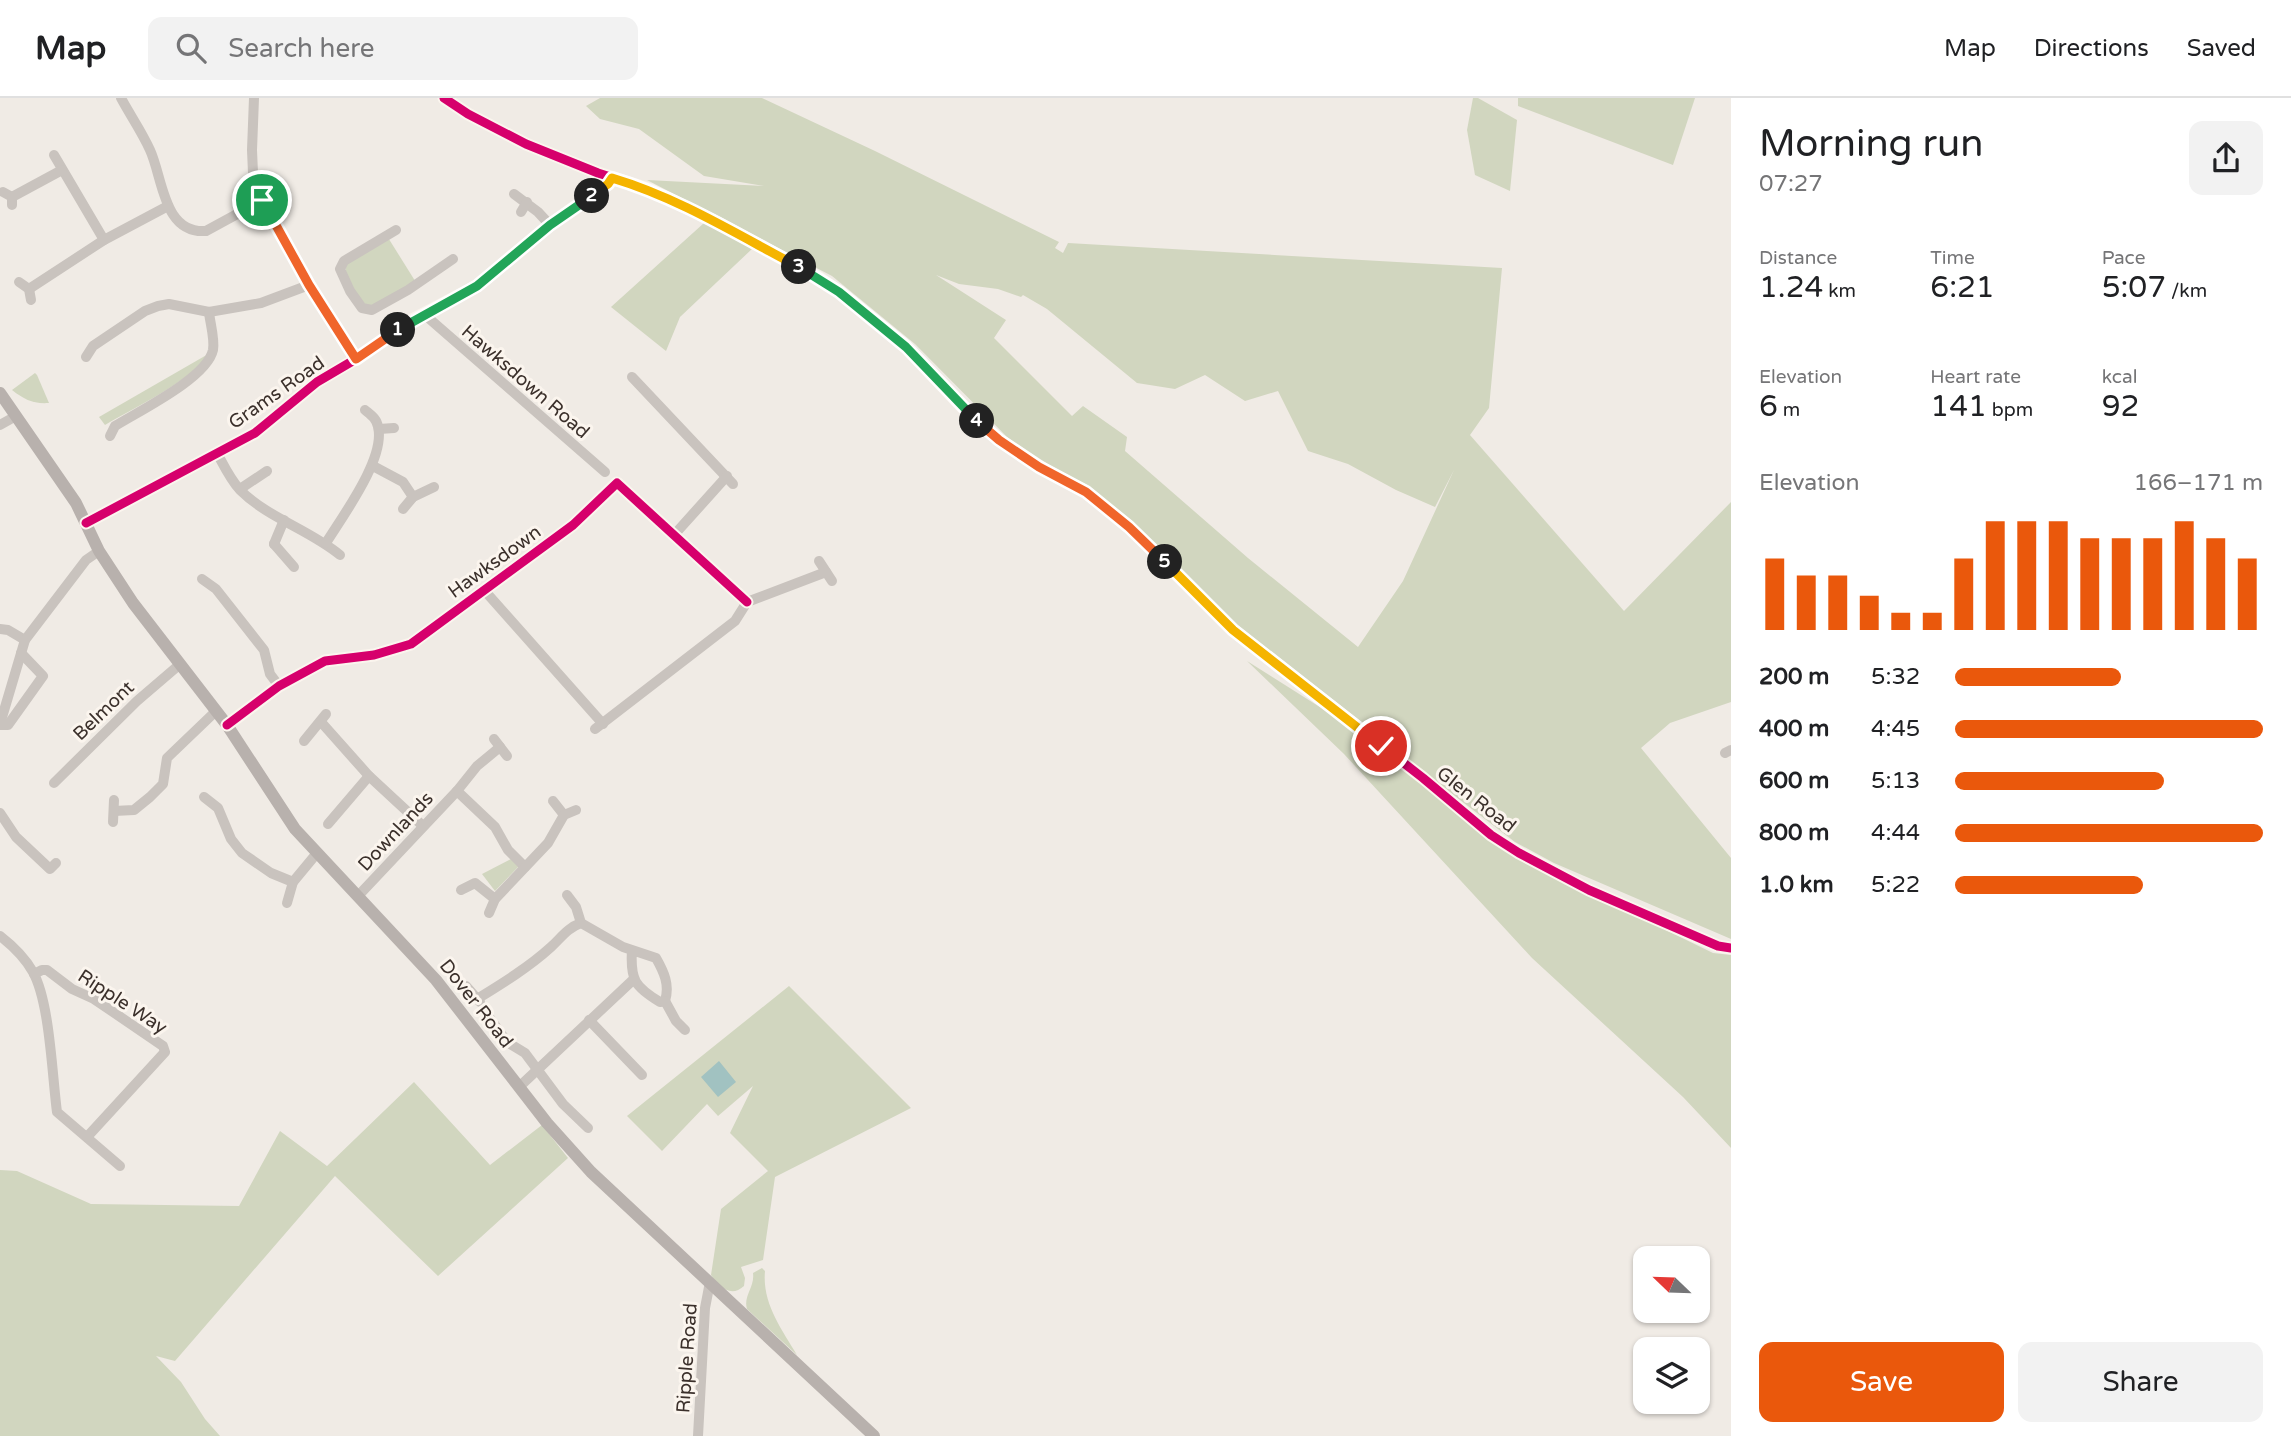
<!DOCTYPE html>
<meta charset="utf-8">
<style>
:root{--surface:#fff;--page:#f2f2f2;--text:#202124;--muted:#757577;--line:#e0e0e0;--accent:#ea580c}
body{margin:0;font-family:"Varela Round",sans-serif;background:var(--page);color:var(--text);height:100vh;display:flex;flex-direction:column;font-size:26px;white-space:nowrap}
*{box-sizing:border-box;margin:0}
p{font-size:23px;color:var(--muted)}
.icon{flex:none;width:38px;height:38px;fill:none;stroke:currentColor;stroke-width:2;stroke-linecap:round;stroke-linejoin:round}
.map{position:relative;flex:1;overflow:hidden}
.sheet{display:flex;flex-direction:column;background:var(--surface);width:560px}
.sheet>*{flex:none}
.needle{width:46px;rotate:293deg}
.controls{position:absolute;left:1633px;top:1148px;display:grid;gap:14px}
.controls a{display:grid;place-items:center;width:77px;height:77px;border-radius:14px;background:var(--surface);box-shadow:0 2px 5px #0004;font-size:35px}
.pin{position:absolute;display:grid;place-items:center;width:60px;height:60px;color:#fff;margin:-30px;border:4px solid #fff;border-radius:50%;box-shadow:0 2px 7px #0007}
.km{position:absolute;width:35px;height:35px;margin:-18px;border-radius:50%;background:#222;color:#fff;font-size:19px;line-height:35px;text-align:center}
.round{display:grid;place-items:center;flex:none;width:74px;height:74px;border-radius:14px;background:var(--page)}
.overview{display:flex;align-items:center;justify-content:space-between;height:119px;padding:0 28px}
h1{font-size:38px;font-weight:600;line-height:52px}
.metrics{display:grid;grid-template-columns:repeat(3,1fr);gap:10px;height:119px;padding:7px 28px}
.metrics div{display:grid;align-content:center}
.metrics b{font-size:30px;font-weight:600}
.metrics small{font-size:19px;font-weight:400}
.metrics p{font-size:19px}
.chart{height:196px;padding:14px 28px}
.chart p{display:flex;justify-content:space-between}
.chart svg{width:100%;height:126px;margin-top:7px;stroke:var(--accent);stroke-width:6}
.cta{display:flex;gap:14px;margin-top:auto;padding:14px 28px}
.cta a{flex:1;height:80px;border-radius:14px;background:var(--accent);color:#fff;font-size:28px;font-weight:600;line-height:80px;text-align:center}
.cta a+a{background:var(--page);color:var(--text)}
ul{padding:0 28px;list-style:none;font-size:23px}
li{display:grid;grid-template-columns:112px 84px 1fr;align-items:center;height:52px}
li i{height:18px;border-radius:9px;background:var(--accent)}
header{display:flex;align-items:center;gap:42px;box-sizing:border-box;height:98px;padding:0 35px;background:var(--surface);border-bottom:2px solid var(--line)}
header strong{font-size:33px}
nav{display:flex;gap:38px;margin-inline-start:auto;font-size:24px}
.search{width:490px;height:63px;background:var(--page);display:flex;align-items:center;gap:18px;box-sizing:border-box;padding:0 24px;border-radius:14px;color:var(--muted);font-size:26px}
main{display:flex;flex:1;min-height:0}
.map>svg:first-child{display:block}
.green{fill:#d1d6bf;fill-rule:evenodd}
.water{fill:#a1c2c1}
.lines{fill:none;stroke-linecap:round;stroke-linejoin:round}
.minor{stroke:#c9c3be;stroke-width:10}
.major{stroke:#b8b1ad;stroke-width:12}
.cycleway-casing{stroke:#fbf5ee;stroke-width:13}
.cycleway{stroke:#d6006c;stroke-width:9}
.split-1-casing{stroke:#fff;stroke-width:14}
.split-2-casing{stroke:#fff;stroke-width:14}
.split-3-casing{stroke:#fff;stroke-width:14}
.split-4-casing{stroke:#fff;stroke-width:14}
.split-5-casing{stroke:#fff;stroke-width:14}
.split-6-casing{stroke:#fff;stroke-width:14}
.split-1{stroke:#f0652b;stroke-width:9}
.split-2{stroke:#22a559;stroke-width:9}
.split-3{stroke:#f5b400;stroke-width:9}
.split-4{stroke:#22a559;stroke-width:9}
.split-5{stroke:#f0652b;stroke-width:9}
.split-6{stroke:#f5b400;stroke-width:9}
.labels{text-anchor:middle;stroke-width:6;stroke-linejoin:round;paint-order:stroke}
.street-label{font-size:19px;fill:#3b302b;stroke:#fbf5ee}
</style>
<header>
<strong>Map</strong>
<div class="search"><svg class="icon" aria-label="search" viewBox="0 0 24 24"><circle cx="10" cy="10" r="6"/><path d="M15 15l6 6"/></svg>Search here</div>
<nav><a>Map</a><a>Directions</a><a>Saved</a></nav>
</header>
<main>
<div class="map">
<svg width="1731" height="1338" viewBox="0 0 1731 1338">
<rect width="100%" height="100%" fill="#f0ebe5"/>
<g class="green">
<path d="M600,0H762L875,53L1059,144L1055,150L1063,155L1068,145L1502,170L1489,310L1470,337L1624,513L1731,404V604L1670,625L1641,650L1731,760V841L1554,765L1515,744L1234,529L1119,413L1007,339L915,246L832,178L647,82L764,88L704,78L639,31L600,21L586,8ZM936,177L959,186L998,191L1021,199L1023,197L1047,211L1137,285L1175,291L1205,277L1245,303L1278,293L1308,353L1348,366L1396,392L1435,409L1454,372L1403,483L1358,549L1248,460L1125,353L1127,339L1083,308L1072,318L994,240L1006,222Z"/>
<path d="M1473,0H1478L1517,22L1510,93L1475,77L1467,32Z"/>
<path d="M1518,0H1695L1673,67L1518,8Z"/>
<path d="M704,125L753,150L680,219L666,253L611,209Z"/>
<path d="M387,138L417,186L372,212L350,193L344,163Z"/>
<path d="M210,255C196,280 132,311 105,327L99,319Z"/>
<path d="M35,275L37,277L49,305C33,306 25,302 12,292Z"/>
<path d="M1247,563L1334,618L1518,760L1713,855L1731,857V1050L1683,999L1532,860L1344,656Z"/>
<path d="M511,761L519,768L495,793L482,776Z"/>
<path d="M789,888L911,1010L775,1079L763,1162L741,1169L745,1180L744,1188C731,1200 719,1189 711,1177L721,1111L768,1073L730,1035L753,988L718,1018L707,1006L662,1053L627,1018Z"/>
<path d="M414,984L490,1067L542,1027L568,1060L438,1178L335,1078L175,1263L156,1258L181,1284L205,1321L220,1338H0V1072L17,1073L91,1106L239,1108L280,1033L327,1068Z"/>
<path d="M762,1170L765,1173C762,1205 781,1230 797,1257L747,1211C743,1198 755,1189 753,1175Z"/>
</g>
<path class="water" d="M719,963L736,984L718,999L701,979Z"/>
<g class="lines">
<g class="minor">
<path d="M121,0C130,17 142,34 150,52C163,80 163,136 206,133L263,102"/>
<path d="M254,0L252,52L253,75L263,102L309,187L356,261"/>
<path d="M444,0L468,16L526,46L598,75L651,92L716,124L818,179L839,194L906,249L969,316L999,342L1039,369L1086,394L1129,429L1233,532L1423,680L1491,737L1519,755L1589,792L1718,848L1731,850"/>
<path d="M54,57L104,142"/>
<path d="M3,94L12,99V107"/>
<path d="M514,96L538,114L550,127"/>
<path d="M12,99L62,72"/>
<path d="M521,114L527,104"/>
<path d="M396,132L344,163L340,171L350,193L362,210L372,212L408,192L453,161"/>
<path d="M19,184L29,191L31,202"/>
<path d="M29,191L104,142L168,108"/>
<path d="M425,217L605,374"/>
<path d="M86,259L93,248L145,213L158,208L169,206L209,214L261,205L309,187"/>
<path d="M632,279L733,386"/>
<path d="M0,327L16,318"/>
<path d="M379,331L394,330"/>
<path d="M110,338L115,328C139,313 207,280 213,252C215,241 210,225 209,214"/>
<path d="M217,355C224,368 230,381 240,392C268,420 310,432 340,457"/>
<path d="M373,368L403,384L413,399"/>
<path d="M240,391L267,373"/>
<path d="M403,411L413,399L434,389"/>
<path d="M86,425L255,335L317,284L356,261L412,222L477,188L550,127L580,105L601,93L612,80"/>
<path d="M674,437L727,378"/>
<path d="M326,445C342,419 386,360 378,329C377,321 371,317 365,312"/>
<path d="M274,446L294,469"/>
<path d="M274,446L284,422"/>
<path d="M819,463L832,483"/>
<path d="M202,481L216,491L264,552L270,576L279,588"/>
<path d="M484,492L603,626"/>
<path d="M0,531L8,532L25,542"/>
<path d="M321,624L369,678L423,728"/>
<path d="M0,626L25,542L86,462L99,453"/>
<path d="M0,627H8L43,578L21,555"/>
<path d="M227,627L279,588L325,563L374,557L411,546L573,427L617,385L747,504"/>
<path d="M595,631L735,523L747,504L826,474"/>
<path d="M494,641L507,658"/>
<path d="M304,643L326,616"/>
<path d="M1725,655L1731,652"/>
<path d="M54,685L137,603L179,567"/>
<path d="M457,693L495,729L508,752L525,769"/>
<path d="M204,699L218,710L231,741L242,755L271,775L293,784"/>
<path d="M553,703L564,717"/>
<path d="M114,713L134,712L150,699L163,686L167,660L215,614"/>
<path d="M0,715L16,739L50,771L56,765"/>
<path d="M113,724L114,702"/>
<path d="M328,726L369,678"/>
<path d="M461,792L475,785L495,801"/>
<path d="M567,797L576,809L581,825"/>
<path d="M358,798L457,693L477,668L500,649"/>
<path d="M287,805L293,784L317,755"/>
<path d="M489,815L495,801L548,745L564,717L576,712"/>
<path d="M0,838C13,848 25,860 33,874C50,905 52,977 57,1014L120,1068"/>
<path d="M34,876L42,872H47L72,891L94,901L163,948L165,954L87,1039"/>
<path d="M466,888L480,904"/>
<path d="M477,901C503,885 529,869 551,849C561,840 567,830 581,825L623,849L656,860C664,874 670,887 665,903L660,904C635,889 630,882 632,852"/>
<path d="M665,903L676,923L685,932"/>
<path d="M484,912L507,944L525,955L563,1006L588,1030"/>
<path d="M589,922L642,977"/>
<path d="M519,989L634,881"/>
<path d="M698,1338L705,1210L710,1184"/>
</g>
<path class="major" d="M0,295L76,405L99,453L133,505L227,627L295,731L436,882L547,1025L591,1074L874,1338"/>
<g class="cycleway-casing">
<g id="cycleway">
<path d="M444,0L468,16L526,46L598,75L651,92L716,124L818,179L839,194L906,249L969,316L999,342L1039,369L1086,394L1129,429L1233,532L1423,680L1491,737L1519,755L1589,792L1718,848L1731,850"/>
<path d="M86,425L255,335L317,284L356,261L412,222L477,188L550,127L580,105L601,93L612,80"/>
<path d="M227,627L279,588L325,563L374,557L411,546L573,427L617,385L747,504"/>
</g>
</g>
<use href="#cycleway" class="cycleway"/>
</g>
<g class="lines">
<g class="split-1-casing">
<path id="split-1" d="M262,102L309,187L356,261L398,232"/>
</g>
<g class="split-2-casing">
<path id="split-2" d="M398,232L477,188L550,127L592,98"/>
</g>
<g class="split-3-casing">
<path id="split-3" d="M592,98L608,86L612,80C679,100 738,137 799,169"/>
</g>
<g class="split-4-casing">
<path id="split-4" d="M799,169L839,194L906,249L977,323"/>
</g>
<g class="split-5-casing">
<path id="split-5" d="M977,323L999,342L1039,369L1086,394L1129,429L1165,464"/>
</g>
<g class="split-6-casing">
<path id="split-6" d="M1165,464L1233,532L1381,648"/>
</g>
<use href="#split-1" class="split-1"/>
<use href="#split-2" class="split-2"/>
<use href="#split-3" class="split-3"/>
<use href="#split-4" class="split-4"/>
<use href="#split-5" class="split-5"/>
<use href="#split-6" class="split-6"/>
</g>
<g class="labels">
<g class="street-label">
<text transform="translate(526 283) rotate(41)" y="7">Hawksdown Road</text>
<text transform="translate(276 294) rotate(-35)" y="7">Grams Road</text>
<text transform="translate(494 463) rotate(-36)" y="7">Hawksdown</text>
<text transform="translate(103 612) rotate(-44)" y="7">Belmont</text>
<text transform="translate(1477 701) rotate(38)" y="7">Glen Road</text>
<text transform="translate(395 733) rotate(-47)" y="7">Downlands</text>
<text transform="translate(123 903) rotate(33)" y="7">Ripple Way</text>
<text transform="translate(477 905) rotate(52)" y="7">Dover Road</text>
<text transform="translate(686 1260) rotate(-86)" y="7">Ripple Road</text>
</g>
</g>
</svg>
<div class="controls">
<a><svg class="needle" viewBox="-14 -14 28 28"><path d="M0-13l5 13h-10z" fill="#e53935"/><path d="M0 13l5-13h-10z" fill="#757577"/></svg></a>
<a><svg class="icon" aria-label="layers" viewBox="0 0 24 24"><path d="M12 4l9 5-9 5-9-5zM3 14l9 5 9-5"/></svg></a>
</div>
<div class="pin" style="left:262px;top:102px;background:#1e9e55"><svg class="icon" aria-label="arrive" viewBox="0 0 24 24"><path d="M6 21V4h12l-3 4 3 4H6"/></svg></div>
<div class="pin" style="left:1381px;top:648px;background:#d93025"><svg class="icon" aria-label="check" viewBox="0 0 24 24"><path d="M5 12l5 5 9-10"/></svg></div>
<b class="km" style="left:398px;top:232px">1</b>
<b class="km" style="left:592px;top:98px">2</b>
<b class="km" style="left:799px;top:169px">3</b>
<b class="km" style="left:977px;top:323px">4</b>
<b class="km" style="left:1165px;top:464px">5</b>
</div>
<section class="sheet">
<div class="overview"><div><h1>Morning run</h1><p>07:27</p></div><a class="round"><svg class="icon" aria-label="share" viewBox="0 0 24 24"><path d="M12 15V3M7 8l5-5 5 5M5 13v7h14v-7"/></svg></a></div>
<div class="metrics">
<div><p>Distance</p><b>1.24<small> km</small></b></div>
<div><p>Time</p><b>6:21</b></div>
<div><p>Pace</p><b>5:07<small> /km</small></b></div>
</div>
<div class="metrics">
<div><p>Elevation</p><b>6<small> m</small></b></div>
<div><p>Heart rate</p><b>141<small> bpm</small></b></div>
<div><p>kcal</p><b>92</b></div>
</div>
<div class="chart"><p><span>Elevation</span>166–171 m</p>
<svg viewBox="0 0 160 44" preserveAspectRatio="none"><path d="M5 44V19M15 44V25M25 44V25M35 44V32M45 44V38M55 44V38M65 44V19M75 44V6M85 44V6M95 44V6M105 44V12M115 44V12M125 44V12M135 44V6M145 44V12M155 44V19"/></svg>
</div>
<ul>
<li><b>200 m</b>5:32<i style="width:54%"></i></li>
<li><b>400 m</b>4:45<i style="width:100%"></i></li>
<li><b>600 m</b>5:13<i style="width:68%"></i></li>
<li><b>800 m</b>4:44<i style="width:100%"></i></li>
<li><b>1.0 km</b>5:22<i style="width:61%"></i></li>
</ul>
<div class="cta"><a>Save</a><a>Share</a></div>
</section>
</main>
